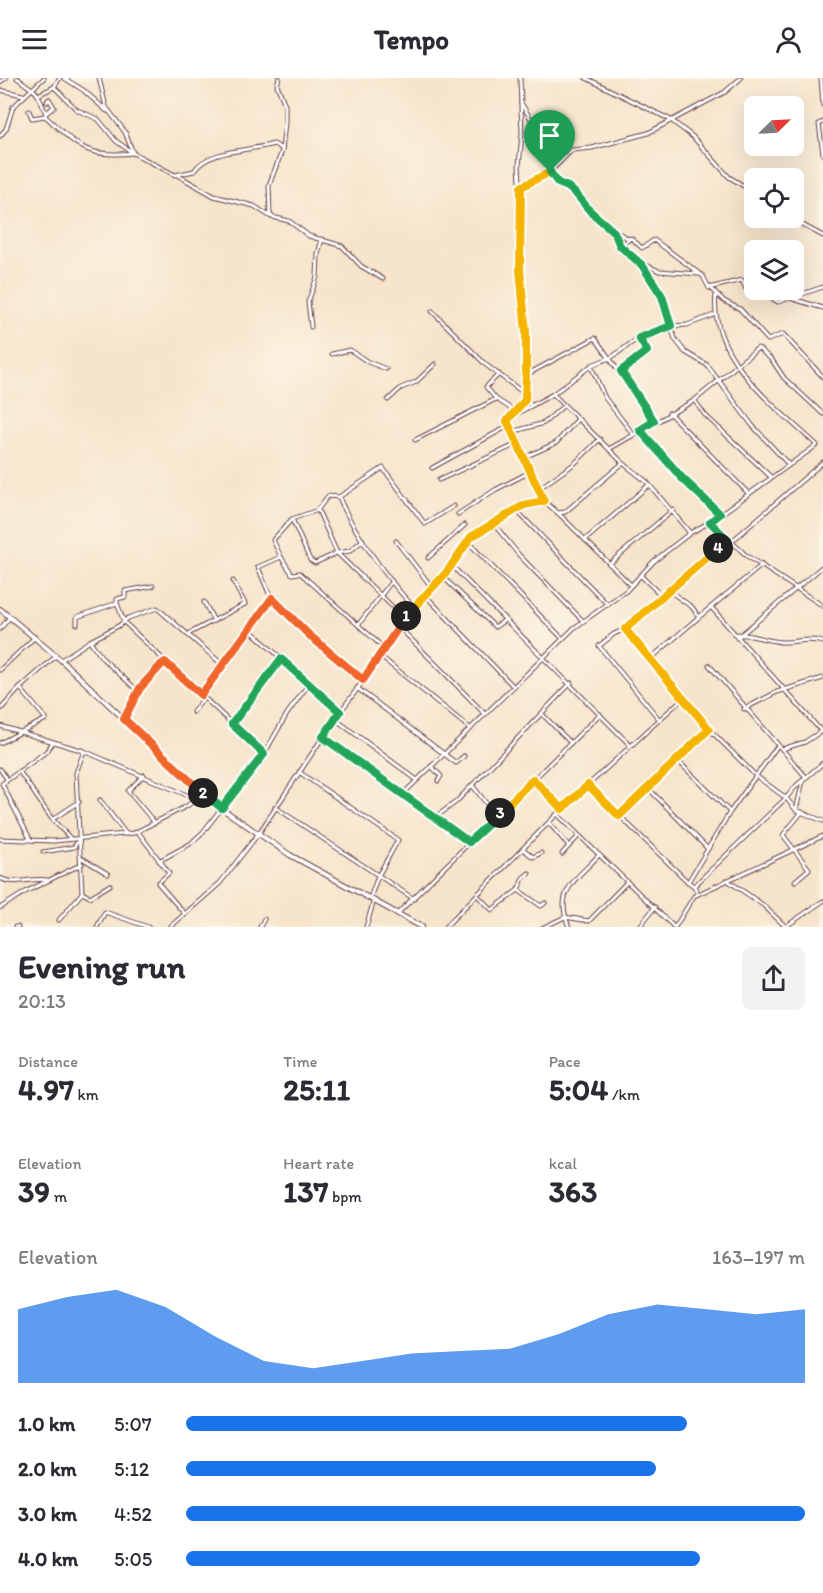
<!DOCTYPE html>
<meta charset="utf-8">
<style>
:root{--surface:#fff;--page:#f2f2f3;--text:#2b2b33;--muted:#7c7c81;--accent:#1a73e8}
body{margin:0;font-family:Itim,sans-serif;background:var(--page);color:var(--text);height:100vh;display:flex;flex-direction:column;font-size:22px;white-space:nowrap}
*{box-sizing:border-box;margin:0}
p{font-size:20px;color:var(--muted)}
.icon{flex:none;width:33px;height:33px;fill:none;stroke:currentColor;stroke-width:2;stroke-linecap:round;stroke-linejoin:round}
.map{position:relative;height:849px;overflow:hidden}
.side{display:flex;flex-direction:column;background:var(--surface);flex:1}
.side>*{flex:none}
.needle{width:39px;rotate:66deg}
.fabs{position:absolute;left:744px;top:18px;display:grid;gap:12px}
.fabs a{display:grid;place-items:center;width:60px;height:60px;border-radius:9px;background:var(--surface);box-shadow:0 6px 24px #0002;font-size:30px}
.pin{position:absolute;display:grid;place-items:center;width:51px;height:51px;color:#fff;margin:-62px -26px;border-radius:50% 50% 50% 0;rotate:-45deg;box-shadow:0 0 6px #0007}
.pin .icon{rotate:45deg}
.km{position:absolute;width:30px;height:30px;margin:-15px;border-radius:50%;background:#222;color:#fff;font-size:16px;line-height:30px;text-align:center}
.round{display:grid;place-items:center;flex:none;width:63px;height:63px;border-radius:9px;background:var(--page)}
.headline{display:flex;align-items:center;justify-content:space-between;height:102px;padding:0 18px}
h1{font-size:33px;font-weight:800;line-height:45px}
.figures{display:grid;grid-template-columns:repeat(3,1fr);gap:9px;height:102px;padding:6px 18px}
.figures div{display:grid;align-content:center}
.figures b{font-size:30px;font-weight:800}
.figures small{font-size:16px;font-weight:400}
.figures p{font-size:16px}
.chart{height:168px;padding:12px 18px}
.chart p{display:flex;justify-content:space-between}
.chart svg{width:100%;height:108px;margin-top:6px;fill:var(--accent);opacity:.7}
ul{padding:0 18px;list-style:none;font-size:20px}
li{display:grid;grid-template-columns:96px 72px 1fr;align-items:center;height:45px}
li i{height:15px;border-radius:8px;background:var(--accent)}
header{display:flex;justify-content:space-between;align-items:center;height:78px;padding:0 18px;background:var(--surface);font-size:27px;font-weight:800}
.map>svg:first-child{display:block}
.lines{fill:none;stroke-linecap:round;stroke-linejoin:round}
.minor-casing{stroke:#643d43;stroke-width:5}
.tertiary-casing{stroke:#643d43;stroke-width:6}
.minor{stroke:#fff;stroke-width:3}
.tertiary{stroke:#fff;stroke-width:4}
.split-1-casing{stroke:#fff;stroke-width:12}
.split-2-casing{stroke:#fff;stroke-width:12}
.split-3-casing{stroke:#fff;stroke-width:12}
.split-4-casing{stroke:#fff;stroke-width:12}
.split-5-casing{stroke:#fff;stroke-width:12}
.split-1{stroke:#f5b400;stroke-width:8}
.split-2{stroke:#f0652b;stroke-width:8}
.split-3{stroke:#22a559;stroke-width:8}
.split-4{stroke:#f5b400;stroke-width:8}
.split-5{stroke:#22a559;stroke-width:8}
</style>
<header><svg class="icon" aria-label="menu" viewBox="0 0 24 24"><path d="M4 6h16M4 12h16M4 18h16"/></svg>Tempo<svg class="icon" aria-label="person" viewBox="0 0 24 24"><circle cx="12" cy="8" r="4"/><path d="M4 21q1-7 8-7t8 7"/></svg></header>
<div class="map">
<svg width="823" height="849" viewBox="0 0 823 849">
<rect width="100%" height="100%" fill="#fcf5e5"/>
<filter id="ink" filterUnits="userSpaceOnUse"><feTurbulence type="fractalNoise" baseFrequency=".0167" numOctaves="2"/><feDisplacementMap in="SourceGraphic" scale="12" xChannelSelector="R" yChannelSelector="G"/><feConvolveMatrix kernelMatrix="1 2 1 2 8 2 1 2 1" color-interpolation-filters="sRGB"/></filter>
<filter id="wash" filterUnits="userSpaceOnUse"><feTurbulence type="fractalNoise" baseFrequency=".008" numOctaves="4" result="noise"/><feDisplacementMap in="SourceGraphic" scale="24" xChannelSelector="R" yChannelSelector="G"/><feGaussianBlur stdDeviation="1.35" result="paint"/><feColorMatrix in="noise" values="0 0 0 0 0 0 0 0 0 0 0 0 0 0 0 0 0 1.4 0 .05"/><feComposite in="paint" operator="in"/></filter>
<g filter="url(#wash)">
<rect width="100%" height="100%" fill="#f6e4cb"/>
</g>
<g filter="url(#ink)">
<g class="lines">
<g class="minor-casing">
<g id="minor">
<path d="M17,0L32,11L44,0"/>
<path d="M64,0L83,12L107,33"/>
<path d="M99,0L106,29L125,54L133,75L175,97L194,93C208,71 251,73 274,66L282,71"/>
<path d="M279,0L277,7L285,27V44L282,73L269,107L270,136L272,139L289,143L309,158L342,168L361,188L383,201"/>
<path d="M586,0L671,42L693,59L729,99L754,114"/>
<path d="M821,0L823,27"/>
<path d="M0,4L6,0"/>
<path d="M0,12L23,17"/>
<path d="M38,17L54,9L60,0"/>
<path d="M521,25L558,85"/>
<path d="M29,33L32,40L45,38"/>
<path d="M46,35L54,29L49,21L47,24"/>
<path d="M823,44L819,46L823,76"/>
<path d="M0,58L6,51L13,29L32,11C40,15 41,27 46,35L45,38C78,68 85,80 133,75L116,63L98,41L77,32L54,9"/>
<path d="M550,94L558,105L573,113L590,133L613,154L620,168L631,180L659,193L699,196"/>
<path d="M179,98L214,118L254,128L271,139"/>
<path d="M521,109L550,94L572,72L592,70L648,55L725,14L741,0"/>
<path d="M790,140L823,158"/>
<path d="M613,152L629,161"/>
<path d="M620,168L631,160L642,170L654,162L703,198L709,210L742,202L746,211L763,215L778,224L823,209"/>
<path d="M642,187L662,218L675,261L685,274L707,287L752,347L788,386"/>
<path d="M710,209L724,223L740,231L768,262L783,256L823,299"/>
<path d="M793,221L823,230"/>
<path d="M432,233L486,287L525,316L531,328L553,316L623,385"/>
<path d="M311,249L308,224L317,199L318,176L322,161"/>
<path d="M332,276L350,272L368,284L386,291"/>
<path d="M591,288L605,320L633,356"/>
<path d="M621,293L647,273L638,260"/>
<path d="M499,296L486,309L496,321L518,335L531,328"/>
<path d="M526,297L595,260L654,343"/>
<path d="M553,316L592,287L612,279L644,256L673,248L687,247L714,237"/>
<path d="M388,322L401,310L416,304L435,286"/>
<path d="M694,322L705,337L771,399"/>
<path d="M669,335L749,416"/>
<path d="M507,343L544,423"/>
<path d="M640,352L682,400L720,436"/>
<path d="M512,354L544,345L562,329"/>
<path d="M415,362L496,321"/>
<path d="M609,371L695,322L758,270L772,282L784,300L823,336"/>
<path d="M523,380L556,365L577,342"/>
<path d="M432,390L503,351L525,322L527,277L520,192L519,154L522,133L519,88L522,56L520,0"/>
<path d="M439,402L517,366"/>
<path d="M538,411L574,386L600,361"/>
<path d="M318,431L328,418L339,419"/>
<path d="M516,432L608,527"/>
<path d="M558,435L631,507"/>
<path d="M458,436L495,412L530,394"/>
<path d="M292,441L310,482L315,485L337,475L404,540"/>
<path d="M710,444L817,367C775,329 709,279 716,217"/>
<path d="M493,445L519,477L583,543"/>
<path d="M585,462L649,407"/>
<path d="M396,463L431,508"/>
<path d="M468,464L563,561"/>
<path d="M731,464L823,384"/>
<path d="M281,479L273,462L292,441L318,432L337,475L350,473L363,462"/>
<path d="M428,480L465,447"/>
<path d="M609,486L673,432"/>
<path d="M451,487L630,667"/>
<path d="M640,497L662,518"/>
<path d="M442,498L495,549L505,542"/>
<path d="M668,512L692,529L699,539L762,487"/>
<path d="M424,516L512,607"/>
<path d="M271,520L258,489L281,479L292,496L300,495L385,571"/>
<path d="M204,524L214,543"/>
<path d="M117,525V521L125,519V513L153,508"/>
<path d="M413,528C389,504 351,450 339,419L383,390L425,446L454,428"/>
<path d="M711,529L822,654"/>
<path d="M77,546V539L117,525L124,544L166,584"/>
<path d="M358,547L392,503"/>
<path d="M398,548L485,636"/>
<path d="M0,551L10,539"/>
<path d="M249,551L340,634"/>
<path d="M625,552L709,651"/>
<path d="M190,555L245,526L233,503"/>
<path d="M734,556C750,556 764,562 781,564C795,565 809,559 823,564"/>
<path d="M737,560L823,488"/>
<path d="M90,563L103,581L138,613"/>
<path d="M381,579L471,651"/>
<path d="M61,582L90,563L120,547L128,540L157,530L223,587"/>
<path d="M649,582L699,539"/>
<path d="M709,587L806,699"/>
<path d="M0,592L35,559"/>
<path d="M357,610L456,685L464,678"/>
<path d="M201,617L272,521L309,557L362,602"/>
<path d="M744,631L777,614L823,600"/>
<path d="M0,632L20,610"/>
<path d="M193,634L204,620"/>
<path d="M542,636L571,665"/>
<path d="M124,641L140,610L166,584L263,675"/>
<path d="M335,641L417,702"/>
<path d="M659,641L599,568L614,556L625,551L728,462"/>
<path d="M233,646L281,581"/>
<path d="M0,648L84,673L196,721L212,724"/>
<path d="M323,659L469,763"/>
<path d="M0,665L46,641L20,610L56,578"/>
<path d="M782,671L805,664L823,652"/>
<path d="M677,682L730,734"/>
<path d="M431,688L441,698L438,703"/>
<path d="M0,691L7,701"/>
<path d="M19,693L52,741L71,761"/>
<path d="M299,694L398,762L378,798L370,820"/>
<path d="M144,697L128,713L155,745"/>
<path d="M533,701L562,731"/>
<path d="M472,707L497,739"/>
<path d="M588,707L688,804"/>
<path d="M648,710L708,771"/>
<path d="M404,715L574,550L626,513L654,483L690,455"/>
<path d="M100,722L126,756"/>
<path d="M275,729L414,821"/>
<path d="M796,732L803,703"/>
<path d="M558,737L674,849"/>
<path d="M437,738L456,724L571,605"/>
<path d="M619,738L709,651L756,698L786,720L796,732L823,743"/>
<path d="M53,741L79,724"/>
<path d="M549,745L569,768L578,759"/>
<path d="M138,754L169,795L158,805L184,835"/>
<path d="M0,761L54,763L134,755L187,728L196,721"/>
<path d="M30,761L2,706L47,673L53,664"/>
<path d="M523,771L533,779L541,775"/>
<path d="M43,774L74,769L78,763"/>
<path d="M562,776L569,768"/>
<path d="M82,780L108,796"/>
<path d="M159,783L190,766L203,754L264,676L287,636L308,607"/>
<path d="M0,800C14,808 31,799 47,802"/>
<path d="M727,802L763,827L786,849"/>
<path d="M795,803L809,791L783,757L802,734"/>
<path d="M694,808L688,804L730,734L778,667"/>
<path d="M518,812L523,800L529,795"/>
<path d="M82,815L90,819L110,807"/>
<path d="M698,816L694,808L786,720L796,708L823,685"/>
<path d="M478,818L492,832L518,812L541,828L545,825"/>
<path d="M0,830L27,813L82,786"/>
<path d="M398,835L600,636"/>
<path d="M59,842L82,815L76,695L84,673"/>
<path d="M15,849H18"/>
<path d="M97,849L105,834L148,849"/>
<path d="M170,849L220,805L259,755L335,641L381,579L398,548L446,495L471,459L524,427L544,423L558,435L565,434L623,385L647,404L690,455L710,444L747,478L823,528"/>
<path d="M260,849L264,841"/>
<path d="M366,849L374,822"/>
<path d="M445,849L562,731L682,621"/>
<path d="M544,849L565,839L589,843L627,804"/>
<path d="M569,849C554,813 575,803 598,778"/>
<path d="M639,849L655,829"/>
<path d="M675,849L694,818L823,758"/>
<path d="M785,849L823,823"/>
</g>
</g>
<g class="tertiary-casing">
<path id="tertiary" d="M0,531L61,582L215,726L290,777L422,849"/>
</g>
<use href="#minor" class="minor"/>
<use href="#tertiary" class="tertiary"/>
</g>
</g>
<g class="lines" filter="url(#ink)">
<g class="split-1-casing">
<path id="split-1" d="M406,538L446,495L471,459L524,427L544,423L507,343L525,322L526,297V254L520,192L521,109L550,94"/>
</g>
<g class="split-2-casing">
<path id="split-2" d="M203,715L124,641L140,610L162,586L165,584L201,617L272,520L309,557L363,602L406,538"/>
</g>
<g class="split-3-casing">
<path id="split-3" d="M203,715L222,730L264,676L232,646L281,581L340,634L323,659L469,764L500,735"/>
</g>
<g class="split-4-casing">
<path id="split-4" d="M500,735L533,701L562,731L588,707L619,738L709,651L625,551L718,470"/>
</g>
<g class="split-5-casing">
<path id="split-5" d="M550,94L558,105L568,109L577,117L590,133L614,154L620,168L642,187L662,218L671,248L639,260L647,273L621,293L654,343L640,352L682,400L720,436L710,444L728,462L718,470"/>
</g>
<use href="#split-1" class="split-1"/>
<use href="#split-2" class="split-2"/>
<use href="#split-3" class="split-3"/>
<use href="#split-4" class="split-4"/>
<use href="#split-5" class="split-5"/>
</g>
</svg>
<div class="fabs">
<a><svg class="needle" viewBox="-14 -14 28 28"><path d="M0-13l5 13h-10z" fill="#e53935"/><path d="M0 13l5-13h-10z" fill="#7c7c81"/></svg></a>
<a><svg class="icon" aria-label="locate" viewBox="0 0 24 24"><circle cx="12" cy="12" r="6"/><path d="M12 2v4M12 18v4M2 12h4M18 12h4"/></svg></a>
<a><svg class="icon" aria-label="layers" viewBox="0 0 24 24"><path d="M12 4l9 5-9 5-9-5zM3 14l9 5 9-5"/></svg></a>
</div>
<div class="pin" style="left:550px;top:94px;background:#1e9e55"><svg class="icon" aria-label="arrive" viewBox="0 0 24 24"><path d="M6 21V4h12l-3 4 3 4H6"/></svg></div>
<b class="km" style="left:406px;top:538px">1</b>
<b class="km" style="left:203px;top:715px">2</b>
<b class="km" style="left:500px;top:735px">3</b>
<b class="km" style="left:718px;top:470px">4</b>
</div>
<section class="side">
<div class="headline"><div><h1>Evening run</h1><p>20:13</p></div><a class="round"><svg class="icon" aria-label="share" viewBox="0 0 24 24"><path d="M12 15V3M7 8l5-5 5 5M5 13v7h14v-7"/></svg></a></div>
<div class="figures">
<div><p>Distance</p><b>4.97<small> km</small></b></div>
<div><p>Time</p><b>25:11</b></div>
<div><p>Pace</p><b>5:04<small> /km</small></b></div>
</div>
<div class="figures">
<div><p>Elevation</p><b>39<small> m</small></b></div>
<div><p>Heart rate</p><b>137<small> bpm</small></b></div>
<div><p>kcal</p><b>363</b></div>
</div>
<div class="chart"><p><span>Elevation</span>163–197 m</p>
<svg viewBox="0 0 160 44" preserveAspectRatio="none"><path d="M0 44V14L10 9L20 6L30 13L40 25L50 35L60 38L70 35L80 32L90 31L100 30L110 24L120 16L130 12L140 14L150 16L160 14V44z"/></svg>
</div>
<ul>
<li><b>1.0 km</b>5:07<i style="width:81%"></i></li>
<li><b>2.0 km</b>5:12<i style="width:76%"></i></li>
<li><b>3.0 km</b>4:52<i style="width:100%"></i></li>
<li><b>4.0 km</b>5:05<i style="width:83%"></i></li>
</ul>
</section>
